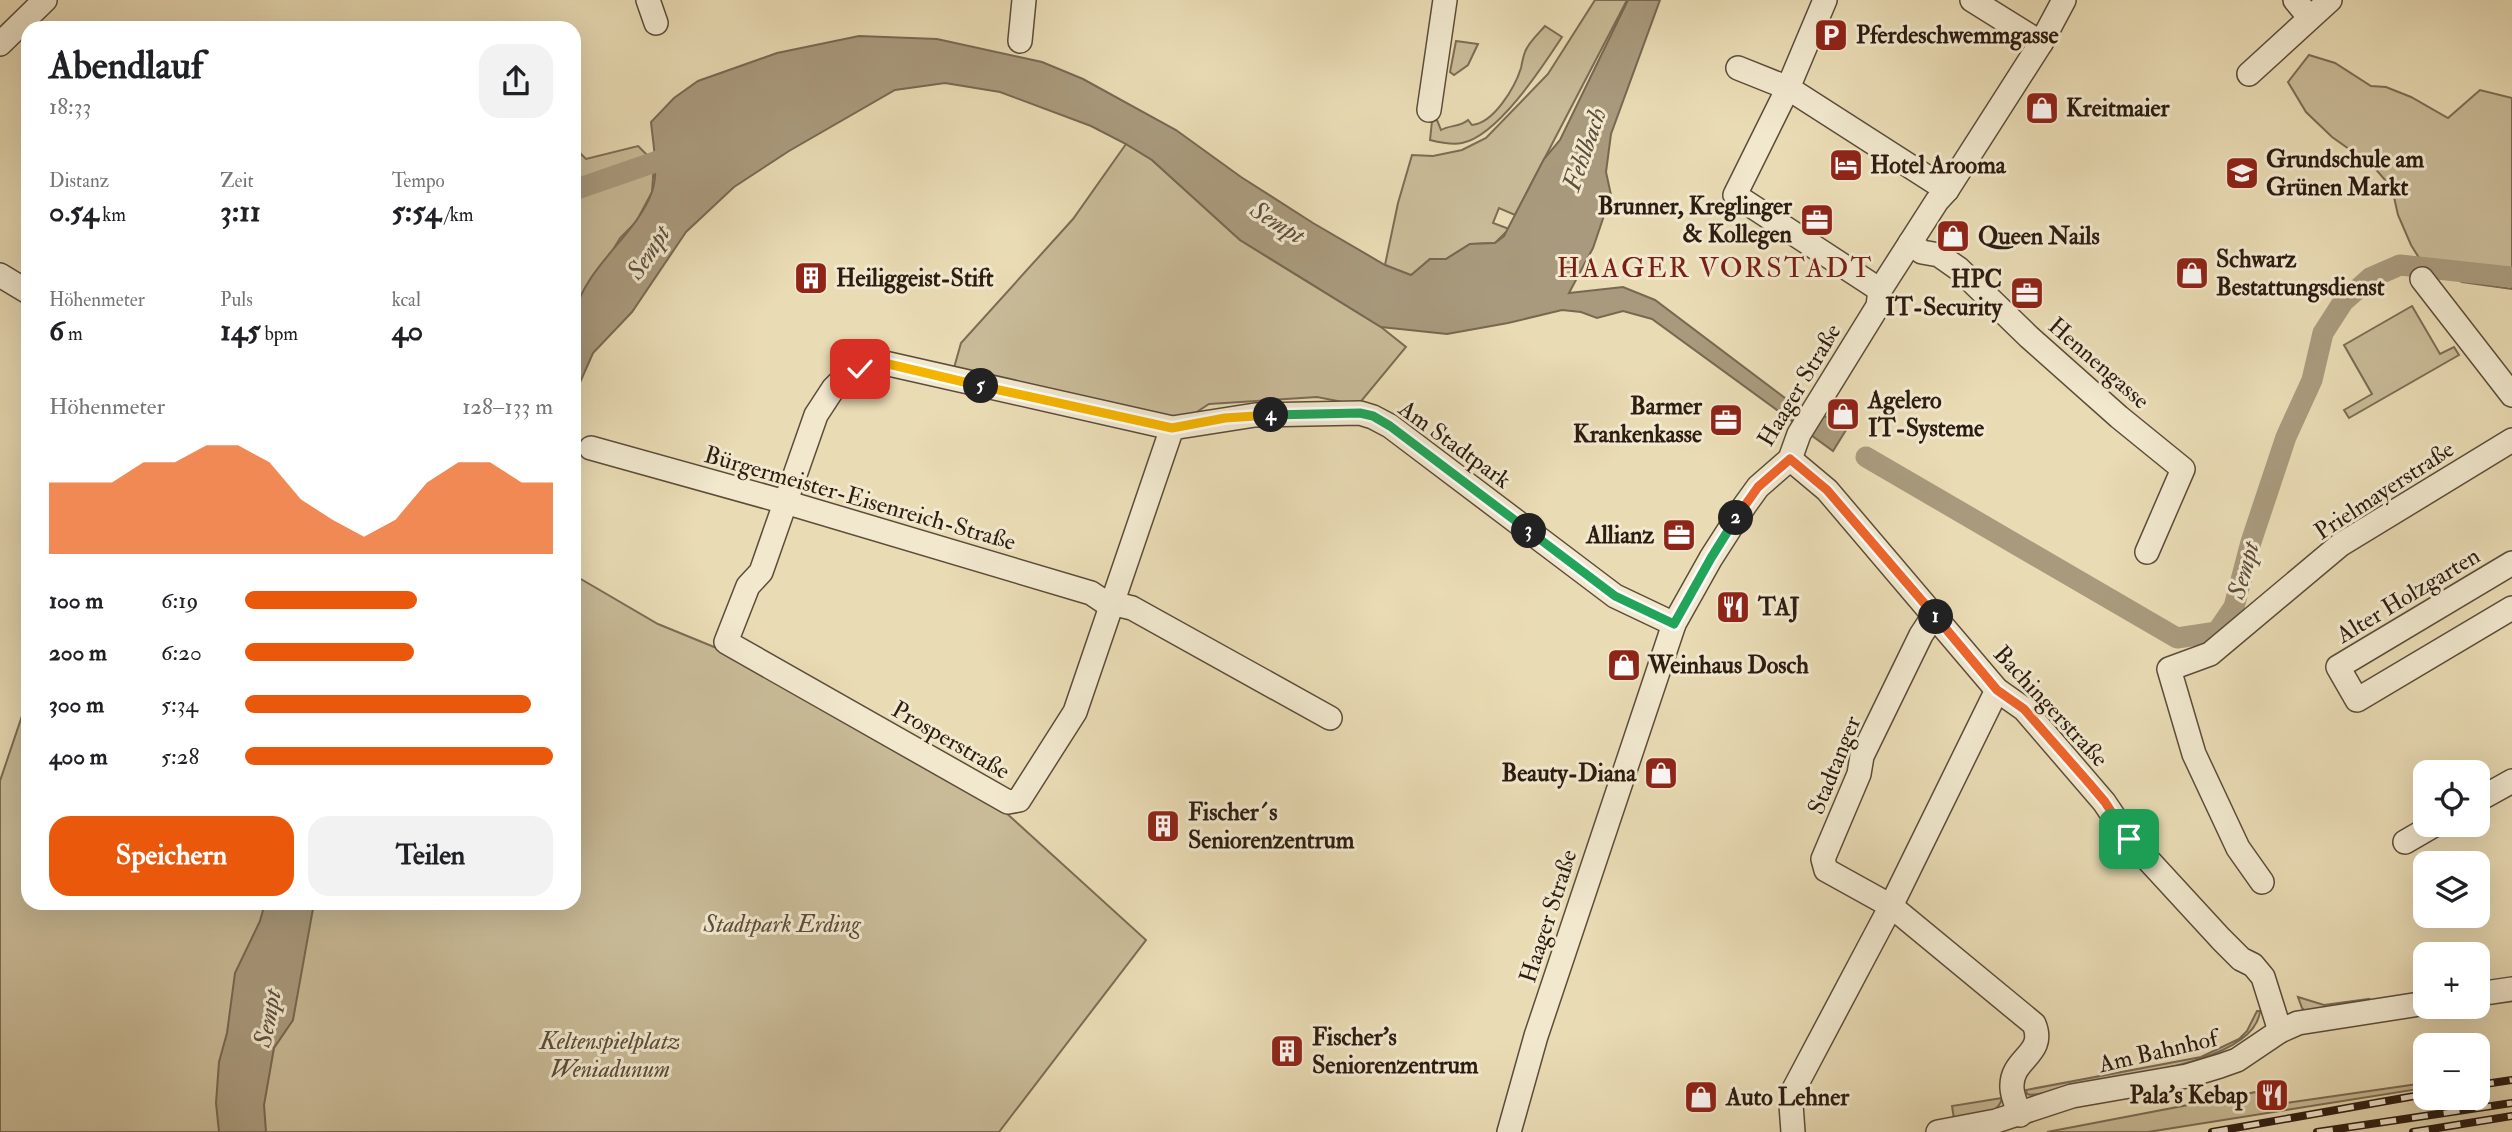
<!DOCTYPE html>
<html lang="de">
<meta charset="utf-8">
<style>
:root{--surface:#fff;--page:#f2f2f2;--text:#202124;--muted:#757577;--accent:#ea580c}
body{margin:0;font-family:"IM FELL Double Pica",serif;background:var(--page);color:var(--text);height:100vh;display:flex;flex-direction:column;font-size:26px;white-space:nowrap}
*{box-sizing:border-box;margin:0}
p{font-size:23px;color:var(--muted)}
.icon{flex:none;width:38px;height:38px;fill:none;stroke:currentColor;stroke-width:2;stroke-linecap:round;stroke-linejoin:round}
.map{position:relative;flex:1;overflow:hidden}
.side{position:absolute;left:21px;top:21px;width:560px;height:889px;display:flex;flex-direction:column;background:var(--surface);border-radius:21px;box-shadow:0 7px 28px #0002}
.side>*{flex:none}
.buttons{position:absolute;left:2413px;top:760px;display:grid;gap:14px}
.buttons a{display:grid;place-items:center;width:77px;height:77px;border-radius:14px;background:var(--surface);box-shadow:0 7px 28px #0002;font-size:35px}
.pin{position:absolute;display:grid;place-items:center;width:60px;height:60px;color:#fff;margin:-30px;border-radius:14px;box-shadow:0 4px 10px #0006}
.km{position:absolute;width:35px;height:35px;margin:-18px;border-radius:50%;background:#222;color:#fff;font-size:19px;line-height:35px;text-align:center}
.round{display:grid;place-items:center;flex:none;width:74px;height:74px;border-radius:21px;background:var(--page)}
.head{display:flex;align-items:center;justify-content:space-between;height:119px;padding:0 28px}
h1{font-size:38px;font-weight:700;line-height:52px}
.metrics{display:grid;grid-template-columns:repeat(3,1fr);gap:10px;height:119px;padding:7px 28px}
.metrics div{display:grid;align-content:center}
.metrics b{font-size:30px;font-weight:700}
.metrics small{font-size:19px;font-weight:400}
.metrics p{font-size:19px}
.chart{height:196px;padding:14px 28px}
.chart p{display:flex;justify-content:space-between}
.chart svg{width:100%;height:126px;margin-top:7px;fill:var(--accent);opacity:.7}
.button{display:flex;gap:14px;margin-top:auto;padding:14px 28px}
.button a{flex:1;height:80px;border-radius:21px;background:var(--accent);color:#fff;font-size:28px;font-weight:700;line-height:80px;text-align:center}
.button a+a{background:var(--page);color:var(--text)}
ul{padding:0 28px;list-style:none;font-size:23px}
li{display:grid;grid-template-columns:112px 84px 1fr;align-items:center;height:52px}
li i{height:18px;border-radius:9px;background:var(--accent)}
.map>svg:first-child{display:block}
.green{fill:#c9bb98;stroke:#7b6c54;stroke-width:2}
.water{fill:#a99a7d;stroke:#776852;stroke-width:2}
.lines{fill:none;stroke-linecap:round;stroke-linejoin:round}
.canal{stroke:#a99a7d;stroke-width:21}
.minor-casing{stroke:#5c4c3a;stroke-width:26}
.minor{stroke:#f1e8ce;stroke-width:23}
.rail-casing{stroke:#2d1c11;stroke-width:8}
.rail{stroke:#f1e8ce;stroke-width:5;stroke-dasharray:16;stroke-linecap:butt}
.split-1-casing{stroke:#fff;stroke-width:14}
.split-2-casing{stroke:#fff;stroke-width:14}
.split-3-casing{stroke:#fff;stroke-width:14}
.split-4-casing{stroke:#fff;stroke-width:14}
.split-5-casing{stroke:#fff;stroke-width:14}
.split-6-casing{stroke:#fff;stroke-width:14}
.split-1{stroke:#f0652b;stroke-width:9}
.split-2{stroke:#f0652b;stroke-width:9}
.split-3{stroke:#22a559;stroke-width:9}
.split-4{stroke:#22a559;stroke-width:9}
.split-5{stroke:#f5b400;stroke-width:9}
.split-6{stroke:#f5b400;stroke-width:9}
.labels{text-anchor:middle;stroke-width:6;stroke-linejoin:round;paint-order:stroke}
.poi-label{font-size:24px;font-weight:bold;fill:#2d1c11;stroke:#f1e8ce;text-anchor:start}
.street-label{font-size:24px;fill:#2d1c11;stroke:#f1e8ce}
.park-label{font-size:24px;font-style:italic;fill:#5c4c3a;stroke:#f1e8ce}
.water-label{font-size:26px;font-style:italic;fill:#5f4e3c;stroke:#f1e8ce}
.quarter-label{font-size:28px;letter-spacing:2px;fill:#7a1f14;stroke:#f1e8ce}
</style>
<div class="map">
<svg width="2512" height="1132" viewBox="0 0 2512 1132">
<rect width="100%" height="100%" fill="#e9dbb4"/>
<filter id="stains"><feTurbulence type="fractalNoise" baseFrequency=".00286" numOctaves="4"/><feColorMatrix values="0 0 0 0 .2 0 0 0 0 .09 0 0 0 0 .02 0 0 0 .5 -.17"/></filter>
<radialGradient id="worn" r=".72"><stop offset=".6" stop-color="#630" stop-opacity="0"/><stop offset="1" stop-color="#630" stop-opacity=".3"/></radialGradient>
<g class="green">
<path d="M1595,0H1627L1515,215L1499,208L1493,223L1509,229L1495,243L1470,244L1446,259H1430L1411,276L1385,265L1398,203L1412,155L1433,156L1462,150L1486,138L1548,74Z"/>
<path d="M1545,26L1562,37C1543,66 1498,136 1462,143C1454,145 1438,142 1430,140L1432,121L1437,120L1441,130C1450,125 1460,127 1468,120L1472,125C1494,123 1515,87 1521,68C1522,63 1523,57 1525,52C1528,43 1538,34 1545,26Z"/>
<path d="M1456,41L1478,44L1468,65L1454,75L1450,72Z"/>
<path d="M2309,55L2335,63L2371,86L2386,87L2411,97L2448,118L2480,90L2512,98V289L2462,282L2454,278L2429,274L2411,245L2398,215L2392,188L2373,166L2332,137L2306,112L2288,82Z"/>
<path d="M1126,144L1152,160L1240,240L1381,327L1406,347L1358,405L1317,397L1209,404L1177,425L952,375L961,343L1073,219Z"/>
<path d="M638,146L654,162L652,192L636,222L620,238L574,316V147L586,159Z"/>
<path d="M2412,306L2440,354L2454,347L2459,355L2349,418L2344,410L2372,394L2344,345Z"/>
<path d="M574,575L658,624L719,649L1004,811L1146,940L999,1132H0V781L28,698V903H574Z"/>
<path d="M2298,997L2324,1005L2369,999V1001L2306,1012L2302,1008Z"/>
<path d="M2257,1011H2260C2255,1063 2120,1076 2078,1084C2066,1086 2036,1098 2027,1094L2026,1090L2201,1057L2239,1039L2247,1031Z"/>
<path d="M2425,1083V1088L2148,1132H2047L2256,1092L2259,1107Z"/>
<path d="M2002,1098C1999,1117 1970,1116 1954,1119L1952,1106Z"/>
</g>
<g class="water">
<path d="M1628,0H1660L1611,134L1606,172L1611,195L1593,248L1569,293L1623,287L1655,300L1793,404L1826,417L1846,430L1833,451L1652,319L1623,311L1597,318L1581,312L1562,310L1508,323L1447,334L1381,327L1240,240L1152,160L1126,144L1091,126L1000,92L945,83L895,90L789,151L734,187L686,232L632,312L593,353L574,396C574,374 570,333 574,315C586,265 636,236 652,192C659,171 653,144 651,122L674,98L698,81L777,53L859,36L937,39L1042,62L1083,79L1176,130L1241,177L1313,223L1385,265L1411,275L1430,259H1446L1470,244L1495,243L1504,236L1544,159L1560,140Z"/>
<path d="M265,903H314L293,1020L274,1048L264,1105L266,1132H219L216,1103L219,1062L227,1033L235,973L260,921Z"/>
</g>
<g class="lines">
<g class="canal">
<path d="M574,190L681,153"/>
<path d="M1866,457L2177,638L2217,632L2234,607L2251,542L2286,437L2312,380L2323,333L2343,302L2370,278L2400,265L2512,277"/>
</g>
<g class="minor-casing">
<g id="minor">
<path d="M648,0L656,23"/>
<path d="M1825,0L1788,88L1735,195L1880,290"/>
<path d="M1972,0L2041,43"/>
<path d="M2295,0L2309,17"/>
<path d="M1020,41L1024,0"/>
<path d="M0,44L45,0"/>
<path d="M1738,68L1788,88L1947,190"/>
<path d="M2249,74L2330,0"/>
<path d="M1429,110L1445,0"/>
<path d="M1910,243L1922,252L1939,255L1959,269L2029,337L2119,417L2183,469L2147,552"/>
<path d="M0,275L28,292"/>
<path d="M2422,279L2512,395"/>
<path d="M1172,428L1075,712L1019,800L1008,802L726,642L748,586L761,572L816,415L833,389L848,374L880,362L1172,428L1255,415L1360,413L1373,417L1390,426L1615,596L1674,624"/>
<path d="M591,448L785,502L1091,593L1103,601L1132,608L1330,718"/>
<path d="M1790,459L1827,490L1997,690L2024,709L2104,802L2129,839L2221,939L2241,959L2253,965L2263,977L2280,1031"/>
<path d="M2512,563L2338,667L2357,700L2512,608"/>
<path d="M1934,615L1921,635L1862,756L1859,774L1823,859L1826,870L1891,906L2034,1024C2047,1055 2010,1058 2012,1088C2012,1096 2017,1106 2020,1115"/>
<path d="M2478,800L2512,781"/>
<path d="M2405,842L2436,824"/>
<path d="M2262,882L2238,848L2194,754L2169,669L2210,654L2340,545L2512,440"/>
<path d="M2478,994L2512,989"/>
<path d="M1509,1132L1536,1036L1674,624L1711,558L1745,505L1758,487L1790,459L1799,434L1878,306L1880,290L1937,201L1947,190L2041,43L2064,0"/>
<path d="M1793,1132L1791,1104L1794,1089L1891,906L1997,690"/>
<path d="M1938,1132L1996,1121L2072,1096L2187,1076L2220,1066L2237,1060L2280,1031L2298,1023L2426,1003"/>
</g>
</g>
<use href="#minor" class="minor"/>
<g class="rail-casing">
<g id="rail">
<path d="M2478,1085L2512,1080"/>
<path d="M2212,1132L2426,1094"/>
<path d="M2317,1132L2512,1103"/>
<path d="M2413,1132L2512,1116"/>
</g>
</g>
<use href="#rail" class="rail"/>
</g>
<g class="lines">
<g class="split-1-casing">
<path id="split-1" d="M1936,617L1997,690L2024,709L2089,783L2105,802L2129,839"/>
</g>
<g class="split-2-casing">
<path id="split-2" d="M1736,518L1758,487L1790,459L1827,490L1936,617"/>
</g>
<g class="split-3-casing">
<path id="split-3" d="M1529,531L1615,596L1674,624L1711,558L1736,518"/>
</g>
<g class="split-4-casing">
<path id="split-4" d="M1271,415L1360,413L1373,416L1390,426L1529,531"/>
</g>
<g class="split-5-casing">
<path id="split-5" d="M981,386L1172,428L1225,418L1271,415"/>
</g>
<g class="split-6-casing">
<path id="split-6" d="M860,369L880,362L981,386"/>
</g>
<use href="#split-1" class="split-1"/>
<use href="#split-2" class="split-2"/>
<use href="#split-3" class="split-3"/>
<use href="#split-4" class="split-4"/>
<use href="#split-5" class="split-5"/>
<use href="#split-6" class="split-6"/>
</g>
<defs>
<g id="parking-square" transform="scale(1.75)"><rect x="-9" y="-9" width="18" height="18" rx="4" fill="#8f2418" stroke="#f1e8ce"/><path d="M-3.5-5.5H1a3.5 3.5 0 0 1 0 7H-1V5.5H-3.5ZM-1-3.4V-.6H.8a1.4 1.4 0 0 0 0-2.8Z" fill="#fff"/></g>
<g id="shop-square" transform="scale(1.75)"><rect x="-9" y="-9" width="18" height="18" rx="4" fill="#8f2418" stroke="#f1e8ce"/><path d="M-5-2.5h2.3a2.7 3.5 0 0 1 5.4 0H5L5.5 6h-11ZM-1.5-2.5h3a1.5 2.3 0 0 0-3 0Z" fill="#fff"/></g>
<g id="hotel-square" transform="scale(1.75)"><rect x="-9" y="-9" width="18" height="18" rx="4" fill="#8f2418" stroke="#f1e8ce"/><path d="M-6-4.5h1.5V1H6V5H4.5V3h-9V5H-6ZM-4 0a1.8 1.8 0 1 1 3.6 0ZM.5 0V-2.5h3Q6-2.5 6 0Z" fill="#fff"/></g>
<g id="school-square" transform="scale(1.75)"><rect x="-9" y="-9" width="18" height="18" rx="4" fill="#8f2418" stroke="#f1e8ce"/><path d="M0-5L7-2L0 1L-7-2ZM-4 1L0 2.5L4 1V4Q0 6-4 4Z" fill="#fff"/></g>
<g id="office-square" transform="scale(1.75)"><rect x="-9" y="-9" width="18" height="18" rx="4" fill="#8f2418" stroke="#f1e8ce"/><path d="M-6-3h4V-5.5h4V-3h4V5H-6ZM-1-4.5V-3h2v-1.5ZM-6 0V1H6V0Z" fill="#fff"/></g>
<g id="building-square" transform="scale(1.75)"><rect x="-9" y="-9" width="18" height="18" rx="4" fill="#8f2418" stroke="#f1e8ce"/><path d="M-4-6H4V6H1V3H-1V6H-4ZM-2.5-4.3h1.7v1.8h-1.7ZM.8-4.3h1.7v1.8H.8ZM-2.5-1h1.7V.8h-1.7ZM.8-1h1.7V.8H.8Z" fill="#fff"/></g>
<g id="restaurant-square" transform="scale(1.75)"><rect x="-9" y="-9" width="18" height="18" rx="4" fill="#8f2418" stroke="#f1e8ce"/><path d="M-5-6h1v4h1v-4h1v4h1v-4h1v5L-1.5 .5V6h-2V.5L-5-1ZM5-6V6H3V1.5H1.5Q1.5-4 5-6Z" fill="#fff"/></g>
</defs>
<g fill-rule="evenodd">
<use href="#parking-square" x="1831" y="35"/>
<use href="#shop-square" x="2042" y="108"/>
<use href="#hotel-square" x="1846" y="165"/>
<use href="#school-square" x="2242" y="173"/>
<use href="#office-square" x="1817" y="220"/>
<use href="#shop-square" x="1953" y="236"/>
<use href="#shop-square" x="2192" y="273"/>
<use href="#building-square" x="811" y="278"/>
<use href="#office-square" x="2027" y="293"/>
<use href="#shop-square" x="1843" y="414"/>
<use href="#office-square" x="1726" y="420"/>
<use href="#office-square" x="1679" y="535"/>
<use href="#restaurant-square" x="1733" y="607"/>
<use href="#shop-square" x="1624" y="665"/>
<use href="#shop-square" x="1661" y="773"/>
<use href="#building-square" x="1163" y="826"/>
<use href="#building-square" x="1287" y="1051"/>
<use href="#restaurant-square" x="2272" y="1095"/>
<use href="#shop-square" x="1701" y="1097"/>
</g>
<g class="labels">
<g class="poi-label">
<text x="1856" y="43">Pferdeschwemmgasse</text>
<text x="2066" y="116">Kreitmaier</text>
<text x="2266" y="167">Grundschule am<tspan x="2266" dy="28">Grünen Markt</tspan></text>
<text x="1870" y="173">Hotel Arooma</text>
<text x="1792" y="214" text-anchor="end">Brunner, Kreglinger<tspan x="1792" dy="28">&amp; Kollegen</tspan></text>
<text x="1978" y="244">Queen Nails</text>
<text x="2216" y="267">Schwarz<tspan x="2216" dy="28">Bestattungsdienst</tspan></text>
<text x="836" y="286">Heiliggeist-Stift</text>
<text x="2002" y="287" text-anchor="end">HPC<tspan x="2002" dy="28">IT-Security</tspan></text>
<text x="1868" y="408">Agelero<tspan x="1868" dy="28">IT-Systeme</tspan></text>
<text x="1702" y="414" text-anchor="end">Barmer<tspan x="1702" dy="28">Krankenkasse</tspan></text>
<text x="1654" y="543" text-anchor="end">Allianz</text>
<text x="1758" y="615">TAJ</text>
<text x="1648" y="673">Weinhaus Dosch</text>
<text x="1636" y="781" text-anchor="end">Beauty-Diana</text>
<text x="1188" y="820">Fischer´s<tspan x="1188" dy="28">Seniorenzentrum</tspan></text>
<text x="1312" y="1045">Fischer's<tspan x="1312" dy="28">Seniorenzentrum</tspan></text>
<text x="2248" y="1103" text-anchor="end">Pala's Kebap</text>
<text x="1726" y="1105">Auto Lehner</text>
</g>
<g class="street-label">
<text transform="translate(2099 363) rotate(41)" y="8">Hennengasse</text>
<text transform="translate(1799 385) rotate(-59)" y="8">Haager Straße</text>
<text transform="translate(1455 444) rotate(36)" y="8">Am Stadtpark</text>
<text transform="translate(2384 490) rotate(-33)" y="8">Prielmayerstraße</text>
<text transform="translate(860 498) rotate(16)" y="8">Bürgermeister-Eisenreich-Straße</text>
<text transform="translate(2408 595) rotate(-31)" y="8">Alter Holzgarten</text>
<text transform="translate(2051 706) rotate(47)" y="8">Bachingerstraße</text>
<text transform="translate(951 740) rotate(30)" y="8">Prosperstraße</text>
<text transform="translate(1834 765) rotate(-68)" y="8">Stadtanger</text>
<text transform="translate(1548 916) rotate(-72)" y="8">Haager Straße</text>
<text transform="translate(2158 1051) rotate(-13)" y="8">Am Bahnhof</text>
</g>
<g class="park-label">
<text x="782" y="932">Stadtpark Erding</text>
<text x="610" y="1049">Keltenspielplatz<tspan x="610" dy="28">Weniadunum</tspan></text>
</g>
<g class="water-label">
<text transform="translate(1584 149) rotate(-71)" y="9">Fehlbach</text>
<text transform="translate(1278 222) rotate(32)" y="9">Sempt</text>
<text transform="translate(648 252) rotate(-57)" y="9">Sempt</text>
<text transform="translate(2243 570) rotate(-74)" y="9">Sempt</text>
<text transform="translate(267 1018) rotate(-79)" y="9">Sempt</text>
</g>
<g class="quarter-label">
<text x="1715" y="277">HAAGER VORSTADT</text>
</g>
</g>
<rect width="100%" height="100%" filter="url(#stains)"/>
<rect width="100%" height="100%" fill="url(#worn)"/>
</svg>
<div class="buttons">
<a><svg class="icon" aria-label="locate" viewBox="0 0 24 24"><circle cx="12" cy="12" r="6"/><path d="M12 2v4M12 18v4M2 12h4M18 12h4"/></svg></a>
<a><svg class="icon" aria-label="layers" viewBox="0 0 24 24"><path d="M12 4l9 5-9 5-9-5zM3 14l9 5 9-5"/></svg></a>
<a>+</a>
<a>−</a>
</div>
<div class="pin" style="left:2129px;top:839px;background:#1e9e55"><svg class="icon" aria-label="arrive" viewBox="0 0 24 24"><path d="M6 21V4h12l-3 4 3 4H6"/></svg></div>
<div class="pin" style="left:860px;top:369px;background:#d93025"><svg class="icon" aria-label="check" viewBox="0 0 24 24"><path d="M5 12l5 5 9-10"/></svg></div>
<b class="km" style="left:1936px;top:617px">1</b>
<b class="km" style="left:1736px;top:518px">2</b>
<b class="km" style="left:1529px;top:531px">3</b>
<b class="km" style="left:1271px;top:415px">4</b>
<b class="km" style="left:981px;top:386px">5</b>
<section class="side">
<div class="head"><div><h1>Abendlauf</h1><p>18:33</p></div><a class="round"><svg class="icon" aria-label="share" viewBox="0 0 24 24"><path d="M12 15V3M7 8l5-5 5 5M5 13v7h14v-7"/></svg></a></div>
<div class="metrics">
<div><p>Distanz</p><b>0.54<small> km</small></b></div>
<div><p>Zeit</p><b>3:11</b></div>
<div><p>Tempo</p><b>5:54<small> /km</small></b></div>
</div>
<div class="metrics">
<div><p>Höhenmeter</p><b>6<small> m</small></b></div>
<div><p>Puls</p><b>145<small> bpm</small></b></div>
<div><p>kcal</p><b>40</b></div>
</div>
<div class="chart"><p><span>Höhenmeter</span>128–133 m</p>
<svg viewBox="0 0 160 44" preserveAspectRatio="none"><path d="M0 44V19L10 19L20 19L30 12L40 12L50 6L60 6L70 12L80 25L90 32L100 38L110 32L120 19L130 12L140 12L150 19L160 19V44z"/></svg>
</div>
<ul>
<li><b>100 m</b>6:19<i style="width:56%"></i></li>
<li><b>200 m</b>6:20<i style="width:55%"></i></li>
<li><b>300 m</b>5:34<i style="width:93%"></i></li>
<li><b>400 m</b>5:28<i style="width:100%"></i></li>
</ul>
<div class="button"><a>Speichern</a><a>Teilen</a></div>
</section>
</div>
